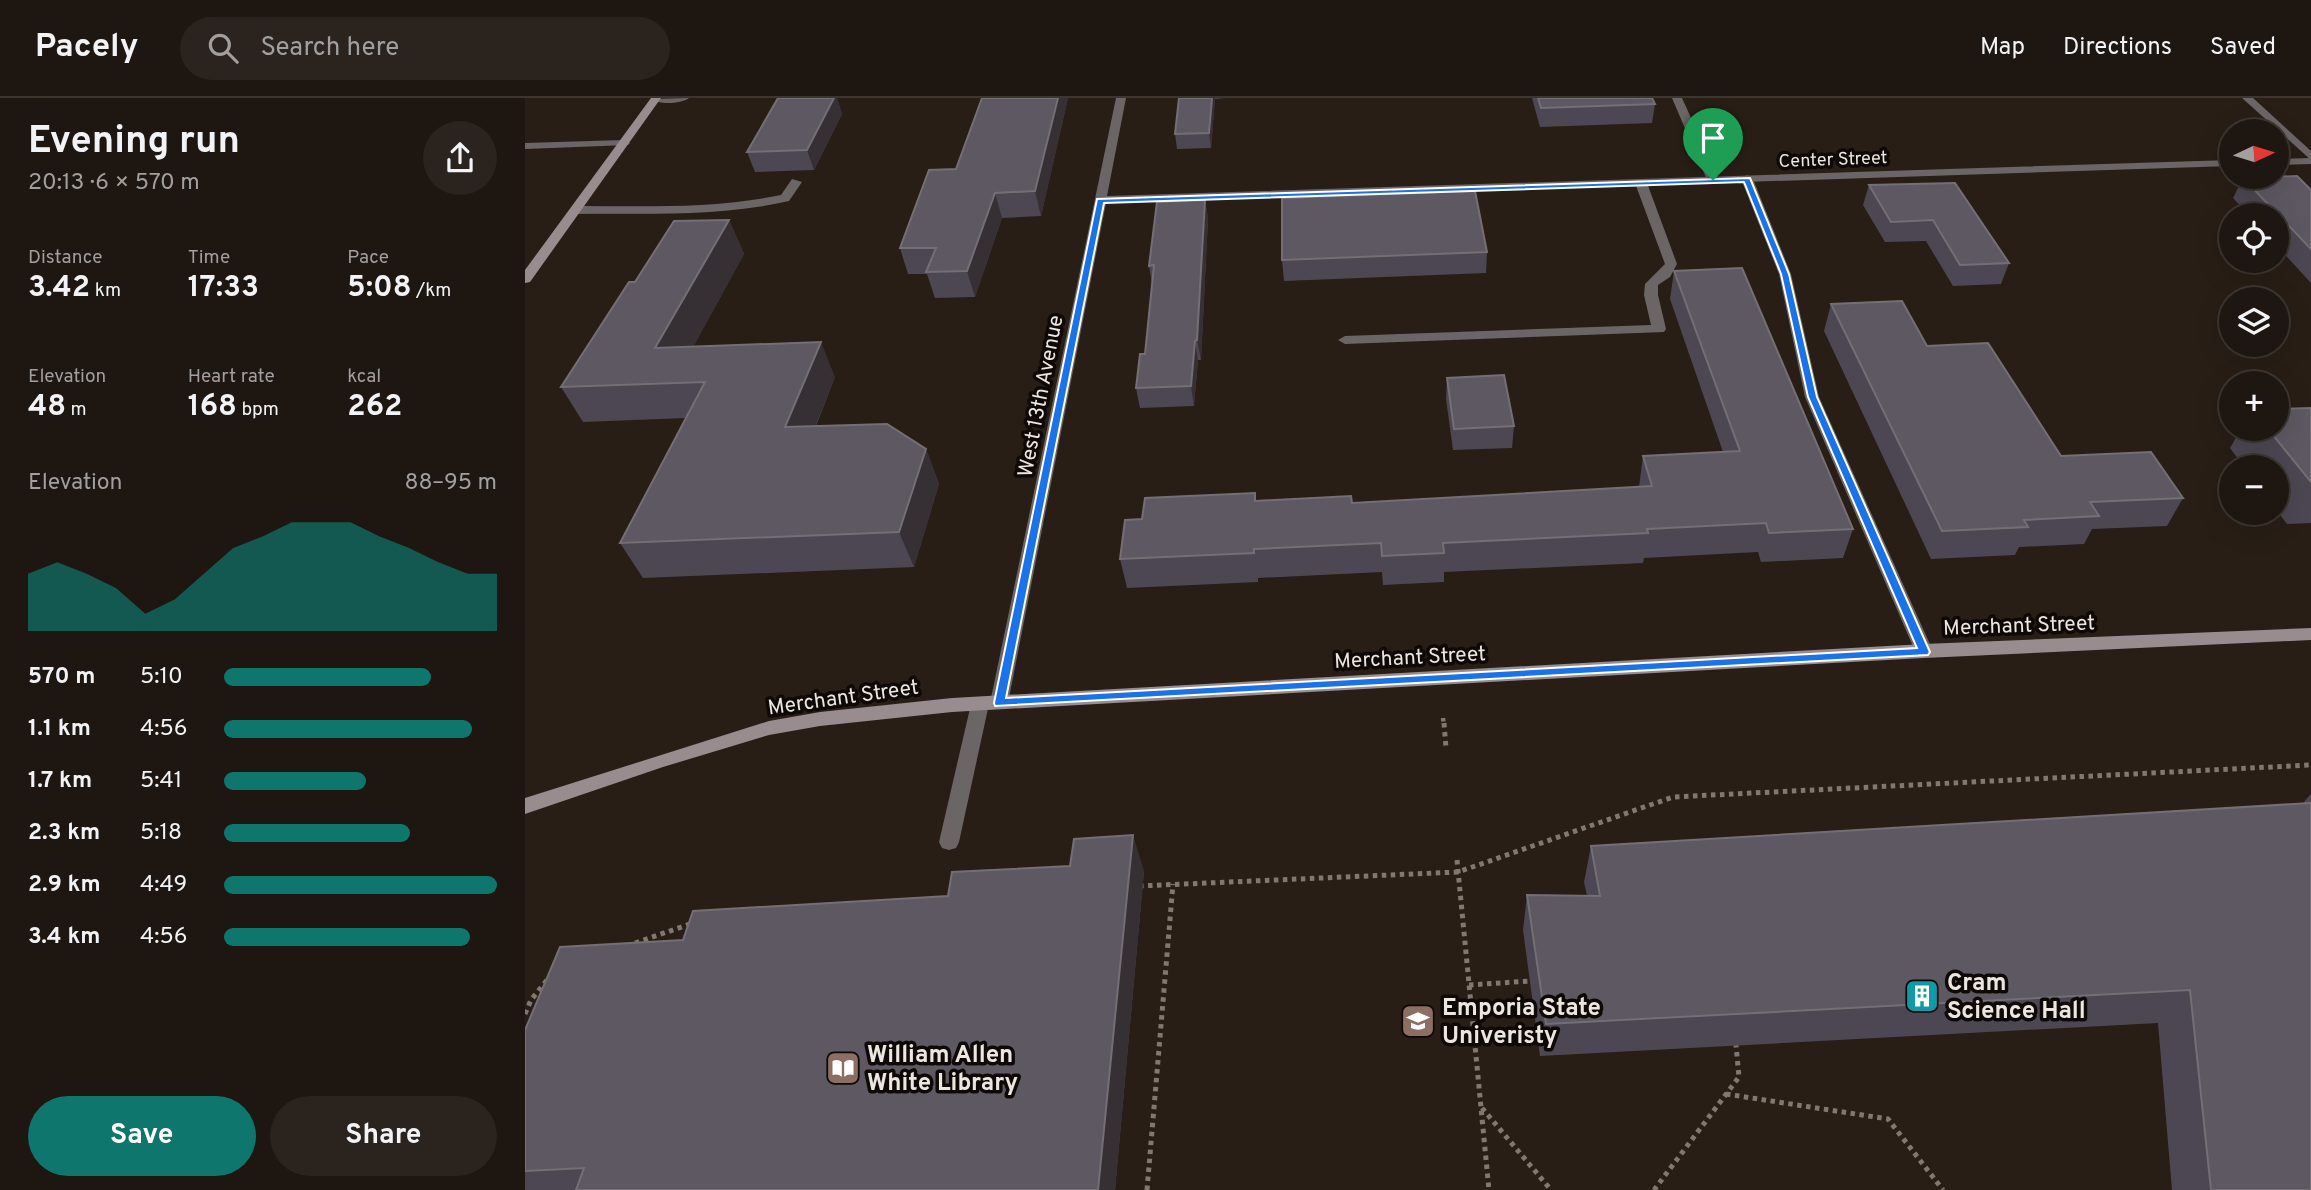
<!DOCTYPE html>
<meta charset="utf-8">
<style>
:root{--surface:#1e1610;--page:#2b231e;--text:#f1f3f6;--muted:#a19f9f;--line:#3c3530;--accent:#0f766e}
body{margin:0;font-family:Overpass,sans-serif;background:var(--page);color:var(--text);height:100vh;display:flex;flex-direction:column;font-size:26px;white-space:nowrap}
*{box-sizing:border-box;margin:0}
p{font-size:23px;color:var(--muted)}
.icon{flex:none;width:38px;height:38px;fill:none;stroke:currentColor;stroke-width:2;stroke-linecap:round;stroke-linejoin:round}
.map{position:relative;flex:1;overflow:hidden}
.details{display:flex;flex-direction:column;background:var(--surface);width:525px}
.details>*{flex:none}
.needle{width:46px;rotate:86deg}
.fabs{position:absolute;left:1694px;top:21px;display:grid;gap:14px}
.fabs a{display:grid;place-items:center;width:70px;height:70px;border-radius:50%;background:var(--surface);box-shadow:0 7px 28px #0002,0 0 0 2px var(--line);font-size:35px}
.pin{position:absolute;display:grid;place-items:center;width:60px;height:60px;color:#fff;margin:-72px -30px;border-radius:50% 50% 50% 0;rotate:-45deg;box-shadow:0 0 7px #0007}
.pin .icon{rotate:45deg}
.round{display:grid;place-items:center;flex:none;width:74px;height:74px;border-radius:37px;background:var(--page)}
.overview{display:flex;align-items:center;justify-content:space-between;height:119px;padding:0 28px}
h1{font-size:38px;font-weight:700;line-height:52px}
.stats{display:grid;grid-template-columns:repeat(3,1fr);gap:10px;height:119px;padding:7px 28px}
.stats div{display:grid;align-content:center}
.stats b{font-size:30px;font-weight:700}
.stats small{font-size:19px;font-weight:400}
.stats p{font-size:19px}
.chart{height:196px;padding:14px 28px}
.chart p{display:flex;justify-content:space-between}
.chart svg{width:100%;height:126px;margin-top:7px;fill:var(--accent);opacity:.7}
.primary-button{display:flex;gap:14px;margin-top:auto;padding:14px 28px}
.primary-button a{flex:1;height:80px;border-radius:42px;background:var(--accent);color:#fff;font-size:28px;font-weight:700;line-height:80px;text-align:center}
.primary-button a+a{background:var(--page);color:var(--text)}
ul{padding:0 28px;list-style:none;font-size:23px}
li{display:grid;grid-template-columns:112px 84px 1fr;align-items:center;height:52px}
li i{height:18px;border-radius:9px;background:var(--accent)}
header{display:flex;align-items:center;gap:42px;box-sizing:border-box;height:98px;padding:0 35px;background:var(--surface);border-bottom:2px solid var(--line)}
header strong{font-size:33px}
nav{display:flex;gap:38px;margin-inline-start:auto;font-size:24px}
.search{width:490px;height:63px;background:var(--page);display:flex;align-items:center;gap:18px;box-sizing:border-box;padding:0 24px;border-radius:38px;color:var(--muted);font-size:26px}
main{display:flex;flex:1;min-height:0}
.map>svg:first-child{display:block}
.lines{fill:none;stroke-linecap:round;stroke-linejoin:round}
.path-far1{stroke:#817871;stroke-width:4.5;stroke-dasharray:3.5 3.5;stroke-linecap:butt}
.path{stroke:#817871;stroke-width:5;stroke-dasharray:4.5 4.5;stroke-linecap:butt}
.service{fill:#6c6566;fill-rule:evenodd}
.minor{fill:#6c6566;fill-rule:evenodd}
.tertiary{fill:#6c6566;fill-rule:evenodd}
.secondary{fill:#988c8e;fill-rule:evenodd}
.wall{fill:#4c4752}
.shaded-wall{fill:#362f33}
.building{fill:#5d5861;stroke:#746e75;stroke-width:2}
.route{fill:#1a73e8;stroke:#fff;stroke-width:2;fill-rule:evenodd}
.labels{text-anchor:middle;stroke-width:7;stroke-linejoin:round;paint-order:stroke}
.far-street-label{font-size:18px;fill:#ede5e0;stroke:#0e0906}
.street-label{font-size:21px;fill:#ede5e0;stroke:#0e0906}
.near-poi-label{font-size:24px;font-weight:bold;fill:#ede5e0;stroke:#0e0906;text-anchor:start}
</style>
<header>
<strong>Pacely</strong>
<div class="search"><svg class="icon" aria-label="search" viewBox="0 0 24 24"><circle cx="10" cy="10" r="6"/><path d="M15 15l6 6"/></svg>Search here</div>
<nav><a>Map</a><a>Directions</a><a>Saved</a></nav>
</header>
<main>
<section class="details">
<div class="overview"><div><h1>Evening run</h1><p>20:13 · 6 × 570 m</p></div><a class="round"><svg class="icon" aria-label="share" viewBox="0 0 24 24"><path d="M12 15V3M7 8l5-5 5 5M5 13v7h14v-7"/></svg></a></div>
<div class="stats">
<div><p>Distance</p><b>3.42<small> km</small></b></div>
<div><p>Time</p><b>17:33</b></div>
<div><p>Pace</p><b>5:08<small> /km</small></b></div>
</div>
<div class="stats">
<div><p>Elevation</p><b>48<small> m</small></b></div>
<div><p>Heart rate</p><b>168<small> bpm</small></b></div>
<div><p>kcal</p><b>262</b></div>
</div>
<div class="chart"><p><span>Elevation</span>88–95 m</p>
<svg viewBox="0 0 160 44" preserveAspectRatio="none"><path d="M0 44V24L10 20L20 24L30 29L40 38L50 33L60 24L70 15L80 11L90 6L100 6L110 6L120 11L130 15L140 20L150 24L160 24V44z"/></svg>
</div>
<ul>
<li><b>570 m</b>5:10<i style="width:76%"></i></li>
<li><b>1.1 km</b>4:56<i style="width:91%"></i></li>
<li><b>1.7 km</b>5:41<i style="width:52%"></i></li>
<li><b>2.3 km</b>5:18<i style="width:68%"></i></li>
<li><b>2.9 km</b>4:49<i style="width:100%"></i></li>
<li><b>3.4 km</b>4:56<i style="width:90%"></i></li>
</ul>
<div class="primary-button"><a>Save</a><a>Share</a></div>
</section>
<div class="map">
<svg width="1786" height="1092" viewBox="0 0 1786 1092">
<rect width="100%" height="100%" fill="#281e16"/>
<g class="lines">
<path class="path-far1" d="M918,620L919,627"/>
<g class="path">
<path d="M919,625L921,650"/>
<path d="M932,762L964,1092"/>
<path d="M614,788L933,774L1148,699L1786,667"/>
<path d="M110,845L168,825"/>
<path d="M944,887L1005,883"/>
<path d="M0,916L6,902L22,882"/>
<path d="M1201,996L1363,1021L1418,1092"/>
<path d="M957,1010L1026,1092"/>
<path d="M622,1092L648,786"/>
<path d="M1129,1092L1214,979L1211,947"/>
</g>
<g class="service">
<path d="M164,0C156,6 134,7 126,1Z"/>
<path d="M1147,0H1157L1194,82L1192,84L1182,82Z"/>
<path d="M1222,77L1228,81L1266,176L1294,299L1408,553L1405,558H1393L1390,553L1280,299L1254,176L1216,81Z"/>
<path d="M267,81L277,84L264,103C194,119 122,115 50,116L44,112L50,108C119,108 188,111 256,97Z"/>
<path d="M1116,81L1122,85L1152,166L1145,179L1133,187V197L1141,231L1139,234L820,246L813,242L820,238L1126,227L1119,197L1120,186L1140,166L1110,85Z"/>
<path d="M455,599L461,601L464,606L434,744L431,750L424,752L417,750L414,744L446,606L449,601Z"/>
</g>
<g class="minor">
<path d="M591,0H601L582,98L1706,62V68L581,105L483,605L480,610H468L465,605Z"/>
<path d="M99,42L105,45L103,47L0,51V45Z"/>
<path d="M1786,60V66L1752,67V61Z"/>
</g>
<path class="tertiary" d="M1717,0H1728L1786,53V62Z"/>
<g class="secondary">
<path d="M126,0H136L5,184L0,185V172Z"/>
<path d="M1786,530V542L1399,560L427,614L295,628L244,637L138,669L0,716V700L244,623L295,614L427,600L1399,546Z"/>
</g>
</g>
<g class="wall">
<path d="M253,0H312L317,16L289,72L230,74L222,54Z"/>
<path d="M543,0L516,118L477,120L450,199L410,200L402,176H383L375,150L431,71Z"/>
<path d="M654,0H700L690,1L686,50L652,51L650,36Z"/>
<path d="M1007,0H1127L1130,6L1127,25L1015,29Z"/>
<path d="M1718,80L1786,92V185L1752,148V117H1724L1708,100Z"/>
<path d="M1344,87L1484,165L1476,186L1428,188L1401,143L1360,144L1338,107Z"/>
<path d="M680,102L683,121L676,262H673L669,308L615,310L611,290L620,256L627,185L624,168Z"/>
<path d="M204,122L219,156L168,249L310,279L291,328L401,351L414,386L389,469L118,480L95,445L161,320L58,324L36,289Z"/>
<path d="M962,154L961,175L759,183L757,162Z"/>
<path d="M1149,173L1328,431L1318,460L1236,464L1233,454L1119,460L1118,465L919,474V484L858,487L857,474L733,480V484L602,490L595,461L617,421L730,395L731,403L827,405L1114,389L1118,358L1198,354L1145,201Z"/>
<path d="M1306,206L1402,248L1536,358L1658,400L1642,428L1567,431L1559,446L1494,449L1490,457L1406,461L1299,233Z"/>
<path d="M922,280L989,328L987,350L928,352L921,301Z"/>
<path d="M1786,310V425L1762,426L1752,413V369H1719L1705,350L1716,331H1752Z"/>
<path d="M1786,696V1092H1647L1633,925L1015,958L998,832L1002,797L1062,798L1059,784L1066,748L1778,705Z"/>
<path d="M619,773L590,1092H0V932L158,842Z"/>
</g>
<g class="shaded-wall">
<path d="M309,0H312L317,16L289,72L282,52Z"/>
<path d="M533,0H543L516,118L510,93Z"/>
<path d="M687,0H690L686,50L684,35Z"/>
<path d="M470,95L477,120L450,199L442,173Z"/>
<path d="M680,102L683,121L676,262L672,242Z"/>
<path d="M204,122L219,156L148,285L130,250Z"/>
<path d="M670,243L673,262L669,308L666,288Z"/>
<path d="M296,244L310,279L276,364L260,329Z"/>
<path d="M401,351L414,386L389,469L374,434Z"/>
<path d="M608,737L619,773L590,1092H573Z"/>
</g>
<g class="building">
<path d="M253,0H309L282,52L222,54Z"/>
<path d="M457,0H533L510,93L470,95L442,173L401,174L411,150H375L404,72L431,71Z"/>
<path d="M654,0H687L684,35L650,36Z"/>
<path d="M1013,0H1127L1130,6L1016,10Z"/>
<path d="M1772,78L1786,92V151L1718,80Z"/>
<path d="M1430,85L1484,165L1435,167L1408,122L1366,124L1344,87Z"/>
<path d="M950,93L962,154L757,162V100Z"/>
<path d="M680,102L672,242L670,243L666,288L611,290L615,256H620L629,167L624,168L632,104Z"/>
<path d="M204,122L130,250L296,244L260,329L362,326L401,351L374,434L95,445L180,284L36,289L104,184H110L149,123Z"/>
<path d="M1217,170L1328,431L1244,435L1241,425L1122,431L1123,435L918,445L919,455L857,458L856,445L729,451V455L595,461L600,422L617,421L620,400L730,395V403L826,398L827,405L1127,388L1118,358L1215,353L1149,173Z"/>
<path d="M1377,203L1402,248L1463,245L1536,358L1626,354L1658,400L1565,404L1574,418L1499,422L1503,429L1417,433L1306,206Z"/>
<path d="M979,277L989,328L929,331L922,280Z"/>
<path d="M1786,310V384L1743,331H1752V311Z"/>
<path d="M1786,705V1092H1686L1665,892L1021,926L1002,797L1075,798L1066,748Z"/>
<path d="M608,737L573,1092H51L59,1070L0,1073V932L35,849L158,842L168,813L423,798L427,774L545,768L549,741Z"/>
</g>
<path class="route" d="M1225,80L1264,176L1292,299L1405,554L1403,557L470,608L469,605L572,101ZM1219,84L1256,176L1283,299L1392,550L481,600L579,105Z"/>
<defs>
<g id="building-square" transform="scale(1.75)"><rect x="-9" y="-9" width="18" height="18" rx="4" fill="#0f9aa8" stroke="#0e0906"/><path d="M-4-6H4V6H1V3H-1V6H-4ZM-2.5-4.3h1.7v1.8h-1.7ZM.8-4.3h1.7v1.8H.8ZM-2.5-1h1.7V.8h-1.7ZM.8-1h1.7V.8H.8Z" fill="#fff"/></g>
<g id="university-square" transform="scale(1.75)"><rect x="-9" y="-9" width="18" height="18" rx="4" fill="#8d6e63" stroke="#0e0906"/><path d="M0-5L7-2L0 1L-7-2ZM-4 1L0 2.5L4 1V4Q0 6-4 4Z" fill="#fff"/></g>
<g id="library-square" transform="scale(1.75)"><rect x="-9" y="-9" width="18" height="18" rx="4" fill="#8d6e63" stroke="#0e0906"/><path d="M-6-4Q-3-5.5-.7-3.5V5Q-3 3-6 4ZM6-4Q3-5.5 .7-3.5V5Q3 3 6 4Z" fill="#fff"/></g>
</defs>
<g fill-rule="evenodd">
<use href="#building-square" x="1397" y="898"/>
<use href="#university-square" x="893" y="923"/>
<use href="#library-square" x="318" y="970"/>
</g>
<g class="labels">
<g class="far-street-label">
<text transform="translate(1308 61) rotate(-2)" y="6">Center Street</text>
</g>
<g class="street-label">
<text transform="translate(515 298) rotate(-79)" y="7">West 13th Avenue</text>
<text transform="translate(1494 527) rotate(-2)" y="7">Merchant Street</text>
<text transform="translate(885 559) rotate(-3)" y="7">Merchant Street</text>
<text transform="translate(318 599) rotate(-8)" y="7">Merchant Street</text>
</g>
<g class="near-poi-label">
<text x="1422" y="892">Cram<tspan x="1422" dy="28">Science Hall</tspan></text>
<text x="917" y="917">Emporia State<tspan x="917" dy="28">Univeristy</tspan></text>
<text x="342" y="964">William Allen<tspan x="342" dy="28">White Library</tspan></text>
</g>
</g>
</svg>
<div class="fabs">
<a><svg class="needle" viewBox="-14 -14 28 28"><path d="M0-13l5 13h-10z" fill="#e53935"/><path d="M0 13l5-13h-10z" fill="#a19f9f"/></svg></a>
<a><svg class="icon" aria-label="locate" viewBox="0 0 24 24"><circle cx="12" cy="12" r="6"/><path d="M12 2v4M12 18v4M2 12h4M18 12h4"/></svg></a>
<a><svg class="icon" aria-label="layers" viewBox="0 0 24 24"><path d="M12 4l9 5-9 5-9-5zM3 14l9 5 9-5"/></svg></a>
<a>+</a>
<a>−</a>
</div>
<div class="pin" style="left:1188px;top:82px;background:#1e9e55"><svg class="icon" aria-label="arrive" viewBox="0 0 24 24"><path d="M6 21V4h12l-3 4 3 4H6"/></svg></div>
</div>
</main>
